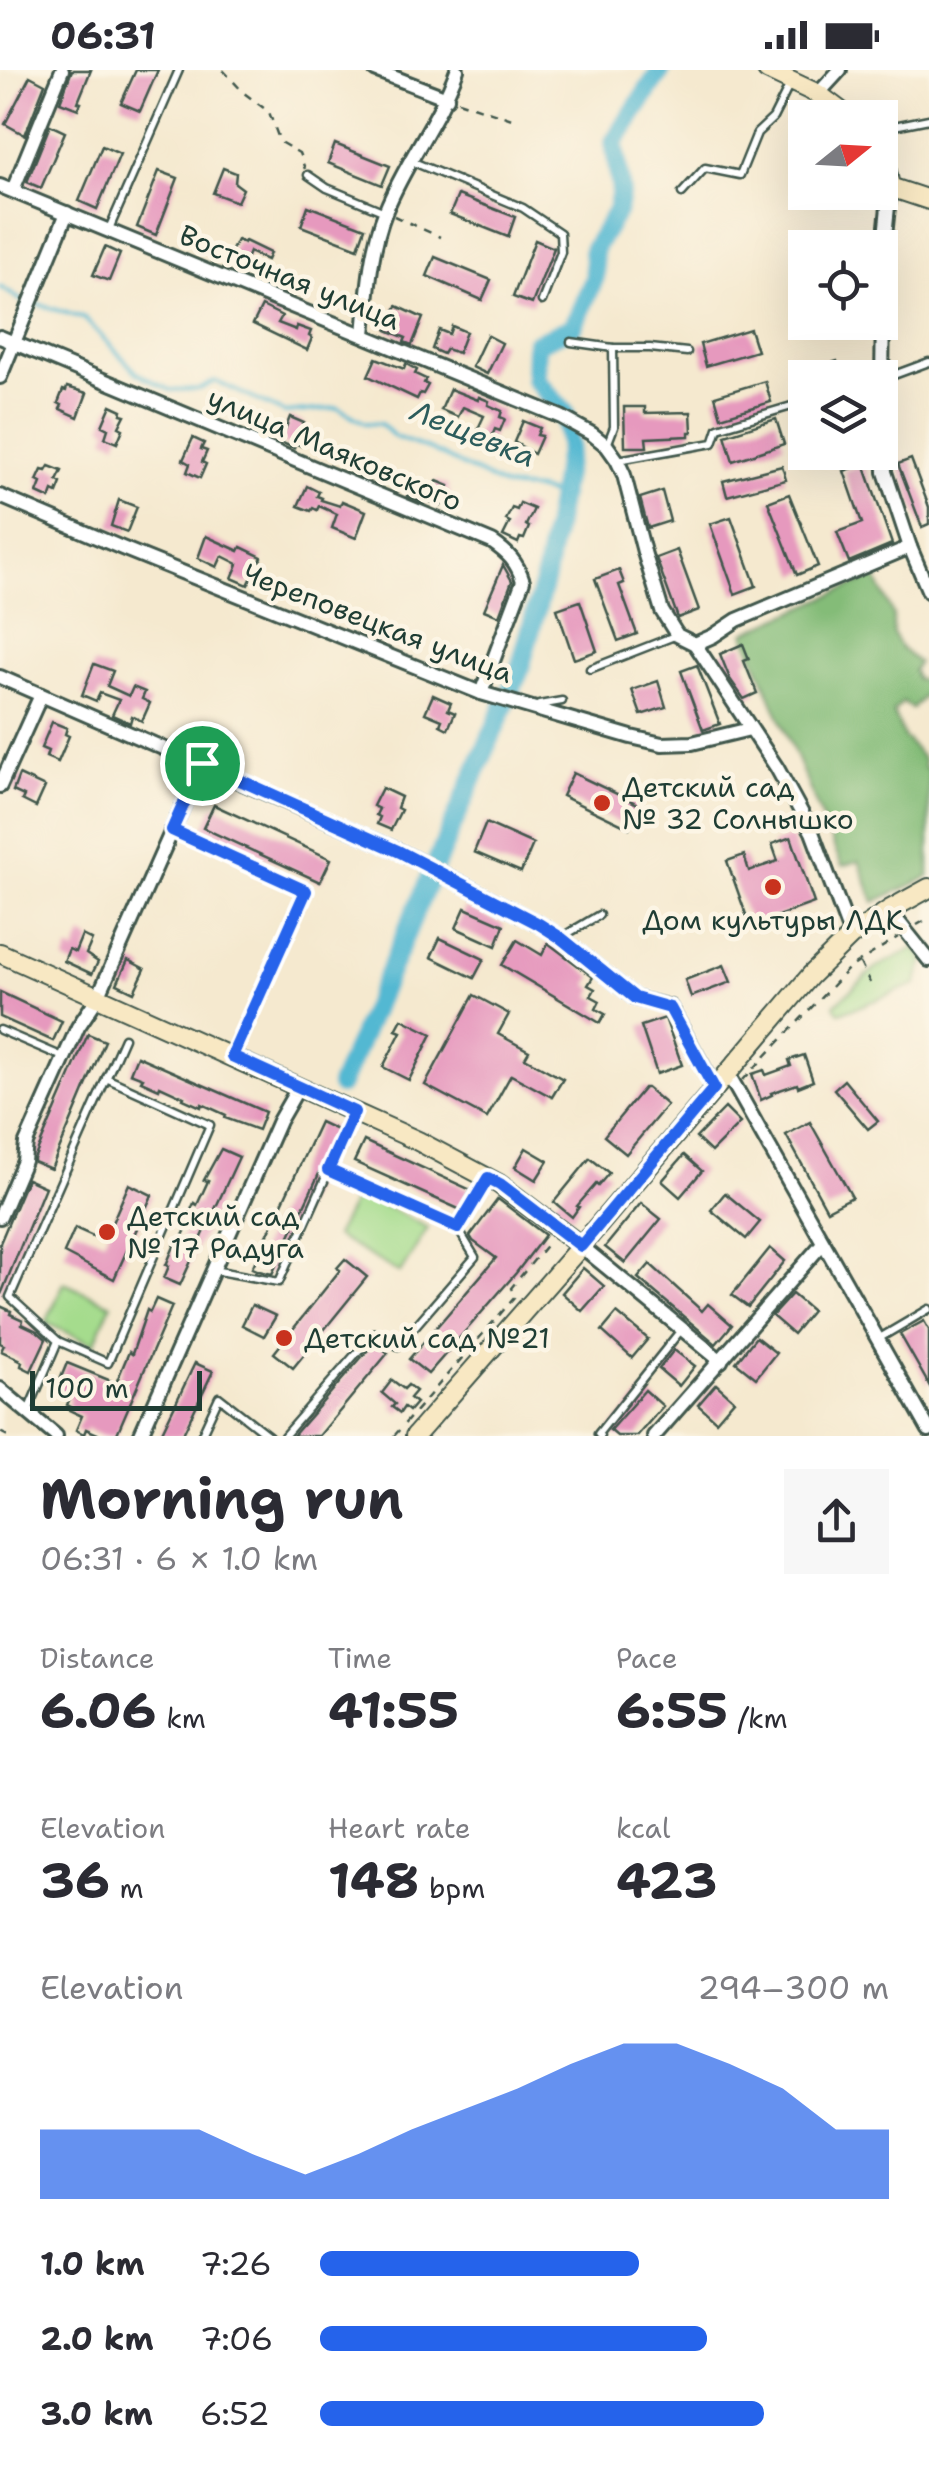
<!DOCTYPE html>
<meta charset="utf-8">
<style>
:root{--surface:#fff;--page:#f7f7f7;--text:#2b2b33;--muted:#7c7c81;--accent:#2563eb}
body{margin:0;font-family:"Shantell Sans",sans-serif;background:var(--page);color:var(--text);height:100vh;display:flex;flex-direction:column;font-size:38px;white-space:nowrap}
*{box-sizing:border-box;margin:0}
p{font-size:32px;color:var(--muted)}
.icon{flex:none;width:55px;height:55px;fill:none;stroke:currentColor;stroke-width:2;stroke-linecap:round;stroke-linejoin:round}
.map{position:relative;height:1366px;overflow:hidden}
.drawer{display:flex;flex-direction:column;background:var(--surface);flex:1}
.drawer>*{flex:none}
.needle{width:65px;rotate:72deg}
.tools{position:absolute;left:788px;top:30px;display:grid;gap:20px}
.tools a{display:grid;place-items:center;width:110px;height:110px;border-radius:0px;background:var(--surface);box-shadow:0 10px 40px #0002;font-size:50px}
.scale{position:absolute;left:30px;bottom:25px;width:172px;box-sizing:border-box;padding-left:10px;border:5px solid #1f3d34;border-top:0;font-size:28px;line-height:35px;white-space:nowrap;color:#1f3d34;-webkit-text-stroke:8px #fcf5e5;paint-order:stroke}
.pin{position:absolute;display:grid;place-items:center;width:85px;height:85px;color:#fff;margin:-42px;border:5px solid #fff;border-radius:50%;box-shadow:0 2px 10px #0007}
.round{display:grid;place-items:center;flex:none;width:105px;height:105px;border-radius:0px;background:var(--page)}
.headline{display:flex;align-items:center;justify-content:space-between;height:170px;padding:0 40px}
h1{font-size:55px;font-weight:700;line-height:75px}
.figures{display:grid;grid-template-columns:repeat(3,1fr);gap:15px;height:170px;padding:10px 40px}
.figures div{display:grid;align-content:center}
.figures b{font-size:50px;font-weight:700}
.figures small{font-size:28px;font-weight:400}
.figures p{font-size:28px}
.chart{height:280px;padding:20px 40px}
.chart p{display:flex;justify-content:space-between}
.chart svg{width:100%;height:180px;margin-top:10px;fill:var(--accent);opacity:.7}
ul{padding:0 40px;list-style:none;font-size:32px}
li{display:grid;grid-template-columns:160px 120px 1fr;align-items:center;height:75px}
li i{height:25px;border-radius:12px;background:var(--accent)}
.status{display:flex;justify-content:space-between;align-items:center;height:70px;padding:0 50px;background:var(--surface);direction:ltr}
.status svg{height:28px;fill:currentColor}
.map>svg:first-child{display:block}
.green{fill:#a5dc8d;stroke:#628c60;stroke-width:2.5}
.forest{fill:#84bc78;stroke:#527c56;stroke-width:2.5}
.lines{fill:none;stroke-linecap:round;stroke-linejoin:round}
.stream{stroke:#53b8d2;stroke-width:4}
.river{stroke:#53b8d2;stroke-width:20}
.building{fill:#e699be}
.lane-casing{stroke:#3f574b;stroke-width:11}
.street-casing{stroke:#3f574b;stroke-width:18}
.secondary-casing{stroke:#3f574b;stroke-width:22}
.path{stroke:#3f574b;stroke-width:2.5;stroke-dasharray:8 8;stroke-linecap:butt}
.lane{stroke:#fff;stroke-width:6}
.street{stroke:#fff;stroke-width:12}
.secondary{stroke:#f8e8c3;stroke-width:18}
.route-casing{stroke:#fff;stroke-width:20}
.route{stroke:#2563eb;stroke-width:12}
.poi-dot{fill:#c8321e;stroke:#fcf5e5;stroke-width:4}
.labels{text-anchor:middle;stroke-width:9;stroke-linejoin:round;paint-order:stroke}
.street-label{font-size:28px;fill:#1f3d34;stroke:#fcf5e5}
.poi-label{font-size:28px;fill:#1f3d34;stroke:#fcf5e5;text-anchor:start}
.water-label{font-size:30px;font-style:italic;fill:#2c5c5c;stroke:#fcf5e5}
</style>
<div class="status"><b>06:31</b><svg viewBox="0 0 49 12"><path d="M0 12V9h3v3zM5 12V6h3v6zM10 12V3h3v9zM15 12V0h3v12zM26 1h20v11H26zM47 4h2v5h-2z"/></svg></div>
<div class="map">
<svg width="929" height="1366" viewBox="0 0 929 1366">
<rect width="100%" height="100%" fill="#fcf5e5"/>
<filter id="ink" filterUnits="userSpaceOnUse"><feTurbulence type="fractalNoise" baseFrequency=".01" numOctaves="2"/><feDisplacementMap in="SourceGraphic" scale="20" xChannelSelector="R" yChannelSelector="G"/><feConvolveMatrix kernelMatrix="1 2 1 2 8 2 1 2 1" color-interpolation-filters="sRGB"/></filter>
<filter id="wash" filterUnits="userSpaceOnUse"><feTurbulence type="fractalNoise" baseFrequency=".0048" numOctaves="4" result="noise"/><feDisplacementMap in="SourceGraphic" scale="40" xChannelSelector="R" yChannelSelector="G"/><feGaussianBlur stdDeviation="2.25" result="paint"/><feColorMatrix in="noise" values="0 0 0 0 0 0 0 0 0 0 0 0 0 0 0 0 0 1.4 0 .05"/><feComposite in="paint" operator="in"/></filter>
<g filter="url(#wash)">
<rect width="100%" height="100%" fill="#f5e9cf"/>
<g class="green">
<path d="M915,878L924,890L916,914L858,937L839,942L834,935L877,897Z"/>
<path d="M358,1122L428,1158L400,1203L335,1166Z"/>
<path d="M64,1213L111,1234L94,1274L46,1253Z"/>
</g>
<path class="forest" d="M875,506L893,545V564L900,577L918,593L913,600L916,609L929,612L928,621L912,639L903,632L893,642L904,667L924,690V698L929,699V807L874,832L859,791L842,796L744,563Z"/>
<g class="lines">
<g class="stream">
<path d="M0,217L24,232"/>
<path d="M35,233L85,249L137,303L170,320L200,319L215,311L285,343L338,338L365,353L381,354L395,367L431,380L505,417L538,420L560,427"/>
</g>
<path class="river" d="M340,1015L519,602L545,508L569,376L565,343L535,309L536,273L573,257L595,207L593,180L617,141L621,121L614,72L661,0"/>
</g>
<g id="blocks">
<g class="building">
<path d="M72,0H91L78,32L81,33L78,39L60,32Z"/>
<path d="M136,0H158L140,41L121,33Z"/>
<path d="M30,6L45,14L25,65L5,54Z"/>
<path d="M50,55L65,62L41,118L27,112Z"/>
<path d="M335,74L390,96L382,115L328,93Z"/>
<path d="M102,76L120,84L97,139L79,131Z"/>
<path d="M223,98L236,103L235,113L243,119L237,132L213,123Z"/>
<path d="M159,101L178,108L156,165L137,157Z"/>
<path d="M458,125L515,147L508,167L450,144Z"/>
<path d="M308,136L365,158L358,178L301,156Z"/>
<path d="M237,170L244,173L245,171L270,183L267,190L249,182L244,194L239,192L236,197L226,192Z"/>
<path d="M535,170L554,178L532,234L513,227Z"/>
<path d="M105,177L120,184L109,211L93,205Z"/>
<path d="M435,187L491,210L482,230L427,206Z"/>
<path d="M262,236L282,246L278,253L296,260L297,256L311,261L309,266L312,268L307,280L253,254Z"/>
<path d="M397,236L423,248L412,275L404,272L406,268L387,260Z"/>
<path d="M452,256L466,262L458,283L446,279L443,284L432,279L439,260L449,264Z"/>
<path d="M750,259L757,281L706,296L700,274Z"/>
<path d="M487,265L502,273L487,304L472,297Z"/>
<path d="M376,288L404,299L406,294L417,300L415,304L426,309L424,313L428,315L423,324L420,323L417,329L368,306Z"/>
<path d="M837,291L843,308H805V325L799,327L791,306Z"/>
<path d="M765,311L771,332L721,347L715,326Z"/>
<path d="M67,317L87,323L78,347L60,339L62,335L58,333L63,320L66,321Z"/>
<path d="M450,319L478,330L479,327L489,331L488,335L502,341L500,347L505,349L500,361L495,359L490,371L475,365L484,346L463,337L458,347L441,340Z"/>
<path d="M111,335L122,340L121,344L125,345L119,357L123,359L117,373L105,368L108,359L102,356Z"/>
<path d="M624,337H645V343L691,342L692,362H689V366L646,368L647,377H625Z"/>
<path d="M290,347L304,353L302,359L307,361L301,376L295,373L294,378L280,372Z"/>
<path d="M776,349L784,374L733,391L725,365Z"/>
<path d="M523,351L540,358L537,365L542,366L534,384L514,372Z"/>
<path d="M193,368L204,373L201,379L207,381L202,392L206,394L200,408L187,402L190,394L183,390Z"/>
<path d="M911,389L929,437V454L922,457L898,394Z"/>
<path d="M864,394L892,474L849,492L837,462L862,453L844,401Z"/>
<path d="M49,396L62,401L57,411L61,413L57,423L53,421L50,429L37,423L41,413L37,411L42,400L46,401Z"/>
<path d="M782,396L786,410L727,426L723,411Z"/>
<path d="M437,411L449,416L447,421L451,422L445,435L441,434L440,436L425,429L424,433L407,426L411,413L432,422Z"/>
<path d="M307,416L319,422L317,426L322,428L321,430L340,436L342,431L366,441L356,468L332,458L337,444L319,436L317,440L313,438L311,441L298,436Z"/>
<path d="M662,421L670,451L648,458L640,428Z"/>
<path d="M789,424L818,496L797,505L768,432Z"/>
<path d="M119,430L137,437L127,462L111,456Z"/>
<path d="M520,433L534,439L526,455L529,457L524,469L520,468L518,473L503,466L510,452L506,450L512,438L517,440Z"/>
<path d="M731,447L756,516L735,524L710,454Z"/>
<path d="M206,466L239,481L241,477L262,487L248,515L232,508L238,494L222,486L217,497L198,488Z"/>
<path d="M677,480L699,540L678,548L656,488Z"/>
<path d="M503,495L512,511L499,546L484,540Z"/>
<path d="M619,500L624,513L619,515L637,564L618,571L595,509Z"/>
<path d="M580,531L597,581L574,589L557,539Z"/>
<path d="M743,574L749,589L744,591L757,623L744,629L730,609L720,584Z"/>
<path d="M94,594L113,601L107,616L129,626L133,617L145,622L142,629L150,633L142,651L132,646L130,653L112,645L119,630L100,623L96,631L82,625Z"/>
<path d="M697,595L720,654L703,660L681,601Z"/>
<path d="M658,611L666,637L641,645L632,620Z"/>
<path d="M433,625L451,633L448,640L455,643L448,659L440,655L442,650L425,643Z"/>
<path d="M52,652L67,658L65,664L69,666L58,692L46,687L48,681L41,678Z"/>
<path d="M208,654L229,664L217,691L205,684L195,681Z"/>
<path d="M573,703L640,735L629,758L562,726Z"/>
<path d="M19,705L45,717L36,737L22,730L24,726L13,721Z"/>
<path d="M382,718L401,727L397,738L401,740L391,760L377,754L380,747L376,745L379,739L373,736Z"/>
<path d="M214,735L331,789L320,812L203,758Z"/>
<path d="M486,753L533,774L521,802L474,782Z"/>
<path d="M791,767L814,833L750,856L727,791L744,785L749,801L778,791L772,774Z"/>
<path d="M465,838L504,855L496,876L456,858Z"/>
<path d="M82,865L92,870L86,884L98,892L92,904L64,891L69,879L75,882Z"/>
<path d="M440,868L484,889L474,908L431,887Z"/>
<path d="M517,870L542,885L548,873L593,907L588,915L595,919L591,926L600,931L596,939L605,944L600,953L502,895Z"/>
<path d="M128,890L145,899L134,922L117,914Z"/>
<path d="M724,895L731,912L691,927L685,910Z"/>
<path d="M0,922L62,951L53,971L0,947Z"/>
<path d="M474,925L509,944L498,964L529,981L525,988L563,1009L552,1027L511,1005L487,1048L425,1015Z"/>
<path d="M665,948L682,995L657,1004L641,956Z"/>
<path d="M402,949L432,964L409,1010L383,997L401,962L396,960Z"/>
<path d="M88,964L105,971L51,1099L34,1092V1089Z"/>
<path d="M804,985L813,1011L798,1017L797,1014L771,1023L772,1025L761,1030L752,1004L764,1000L766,1005L791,996L789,990Z"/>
<path d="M137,986L265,1042L258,1060L225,1048L226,1045L202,1034L201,1037L183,1029L184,1027L160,1016L159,1019L141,1011L143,1008L130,1003Z"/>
<path d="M844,1010L878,1051L868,1059L834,1019Z"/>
<path d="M644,1018H647L667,1035L626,1084L604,1066Z"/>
<path d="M725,1038L740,1053L711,1082L696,1068Z"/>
<path d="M320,1052L339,1061L272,1204L259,1201L252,1198Z"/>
<path d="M810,1052L852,1127L827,1140L786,1065Z"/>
<path d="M364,1071L471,1120L461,1140L354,1092Z"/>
<path d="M526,1078L548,1091L536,1110L515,1097Z"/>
<path d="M221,1079L239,1087L180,1215L164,1208L169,1196L166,1195L175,1174L178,1176L189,1153L186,1152L194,1133L197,1135L208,1111L204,1110Z"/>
<path d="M684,1085L702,1101L680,1127L662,1111Z"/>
<path d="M590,1088L609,1103L598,1116L596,1114L577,1136L579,1137L572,1147L554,1132Z"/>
<path d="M27,1109L45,1117L0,1227V1173Z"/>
<path d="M129,1114L152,1125L114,1209L64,1183L75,1158L104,1171Z"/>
<path d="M725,1123L760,1152L746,1169L711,1140Z"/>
<path d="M498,1129L545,1165L516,1203L428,1304L409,1289L496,1188L473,1171L470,1166Z"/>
<path d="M641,1133L661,1149L625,1193L605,1177Z"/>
<path d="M770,1178L785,1191L748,1237L732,1225Z"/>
<path d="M345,1189L367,1207L293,1298L274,1283L340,1200L337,1198Z"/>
<path d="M650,1194L702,1241L708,1234L732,1255L716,1274L638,1208Z"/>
<path d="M583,1198L604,1216L582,1241L562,1223Z"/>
<path d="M792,1224L812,1241L793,1264L772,1246Z"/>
<path d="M156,1229L172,1236L116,1366H102L86,1359L84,1364L76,1360L82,1346L69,1340L71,1337L67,1335L70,1328L55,1322L67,1293L116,1313L129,1282L132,1284L147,1240L150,1242Z"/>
<path d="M252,1235L276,1246L264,1266L242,1255Z"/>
<path d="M0,1236L11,1241L10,1244L23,1250L22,1254L37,1261L46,1269L31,1301L21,1296L22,1292L18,1290L19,1289L1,1281L4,1275L0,1273Z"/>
<path d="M617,1243L648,1269L632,1288L602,1261Z"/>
<path d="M924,1251L929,1260V1315L900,1264Z"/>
<path d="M756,1267L776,1283L756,1308L736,1292Z"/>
<path d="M375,1272L388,1283L319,1366H293Z"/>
<path d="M674,1280L695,1296L679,1316L659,1299Z"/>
<path d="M195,1293L213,1301L182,1366H160Z"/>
<path d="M392,1310L404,1319L408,1315L416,1321L410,1328L416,1333L409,1341L404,1337L400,1343L392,1337L395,1334L382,1323Z"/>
<path d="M716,1314L734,1330L716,1351L698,1335Z"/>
<path d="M645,1320L663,1336L637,1366H617L610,1360Z"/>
</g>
</g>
</g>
<g filter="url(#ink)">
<use href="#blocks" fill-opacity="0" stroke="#3f574b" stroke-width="2.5"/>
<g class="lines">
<g class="lane-casing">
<g id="lane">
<path d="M880,64L889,57L929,49"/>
<path d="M411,91L523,138L560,163L561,182L542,231"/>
<path d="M308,105L327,118L385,142"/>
<path d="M682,123L705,98L740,105L757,63L773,48L791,12"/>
<path d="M109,159L179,0"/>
<path d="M571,272L613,278"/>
<path d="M883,309L929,292"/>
<path d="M607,375L614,357L613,278H650L687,282"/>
<path d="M618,390L713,373L718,358L805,332"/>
<path d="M590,599L677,565"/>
<path d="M539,635L562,631"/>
<path d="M172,760L306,821L232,985"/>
<path d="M562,867L599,845"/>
<path d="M0,960L63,987"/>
<path d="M328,1101L458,1159L487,1110"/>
<path d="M213,1200L279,1212L354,1044"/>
<path d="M878,1269L929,1239"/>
<path d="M58,1271L108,1293L210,1055L106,1008"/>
<path d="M28,1341L58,1271L10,1227L124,968"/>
<path d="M201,1366L219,1327L269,1366"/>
<path d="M284,1366L374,1263L398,1276L475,1187L458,1159"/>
<path d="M600,1366L598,1364L681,1260"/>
</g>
</g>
<g class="street-casing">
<g id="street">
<path d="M375,0L447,28"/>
<path d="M818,24L840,0"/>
<path d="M0,116L561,347L592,364L607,376L617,390L624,405L644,482L662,541L677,565L695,574L777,698L812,762L851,866"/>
<path d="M890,117L884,176L882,310L885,402L910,477L929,522"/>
<path d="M13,120L62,0"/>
<path d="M364,264C368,222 370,180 386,140C406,91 439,50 457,0"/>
<path d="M0,267L492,472C508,483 517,492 523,511L481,623"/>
<path d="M0,307L67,143"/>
<path d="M0,426L122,478L481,623L631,667L662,674L692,673L750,659"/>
<path d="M695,574L713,566L737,550L910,477"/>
<path d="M0,607L401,782L539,854L561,868L635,928L670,937L715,1018"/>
<path d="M0,716L41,625"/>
<path d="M889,840L929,890"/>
<path d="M727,1002L929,1360"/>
<path d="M0,1147L24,1091L26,1073L78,957L98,927L202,693"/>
<path d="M581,1176L721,1291"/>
<path d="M0,1319L56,1366"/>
<path d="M140,1366L279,1051L298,1018"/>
<path d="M654,1366L823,1173"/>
</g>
</g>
<g class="secondary-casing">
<g id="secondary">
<path d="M767,0L818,24L850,48"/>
<path d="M880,80L886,96L890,117L929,130"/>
<path d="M0,883L418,1071L499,1114L581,1176"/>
<path d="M415,1366L581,1176L811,905L851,866L889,840L929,818"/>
</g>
</g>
<g class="path">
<path d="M223,0L244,23L269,42L280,72L299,83L305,99"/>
<path d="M458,31L515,50"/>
<path d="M394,146L440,167"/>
<path d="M917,855L929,848"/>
<path d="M860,893L870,913"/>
<path d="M743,1010L848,899L898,867"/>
<path d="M0,1362L8,1366"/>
<path d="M394,1366L515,1227L511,1218L549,1172"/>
</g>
<use href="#lane" class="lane"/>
<use href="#street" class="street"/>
<use href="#secondary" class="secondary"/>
</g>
</g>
<g class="lines" filter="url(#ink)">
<g class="route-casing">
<path id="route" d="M202,693L400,782L539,854L561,868L635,928L670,938L714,1018L581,1176L500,1114L488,1108L458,1158L328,1100L354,1042L232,986L306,821L172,760Z"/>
</g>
<use href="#route" class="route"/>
</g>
<g class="poi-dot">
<circle cx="602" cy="733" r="10"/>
<circle cx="773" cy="817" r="10"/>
<circle cx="107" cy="1162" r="10"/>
<circle cx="284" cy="1268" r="10"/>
</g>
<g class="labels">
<g class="street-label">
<text transform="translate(290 207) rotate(22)" y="10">Восточная улица</text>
<text transform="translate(335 379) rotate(23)" y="10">улица Маяковского</text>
<text transform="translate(378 553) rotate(21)" y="10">Череповецкая улица</text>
</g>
<g class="poi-label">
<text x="622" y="727">Детский сад<tspan x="622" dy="32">№ 32 Солнышко</tspan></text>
<text x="773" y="860" text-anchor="middle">Дом культуры ЛДК</text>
<text x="127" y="1156">Детский сад<tspan x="127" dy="32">№ 17 Радуга</tspan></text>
<text x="304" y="1278">Детский сад №21</text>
</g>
<g class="water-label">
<text transform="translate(473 364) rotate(22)" y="10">Лещевка</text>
</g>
</g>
</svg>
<div class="tools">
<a><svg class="needle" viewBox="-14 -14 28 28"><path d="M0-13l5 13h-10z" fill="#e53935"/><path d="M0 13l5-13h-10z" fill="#7c7c81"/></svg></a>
<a><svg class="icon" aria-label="locate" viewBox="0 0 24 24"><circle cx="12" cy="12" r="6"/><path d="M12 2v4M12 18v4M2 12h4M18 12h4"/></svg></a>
<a><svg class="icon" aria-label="layers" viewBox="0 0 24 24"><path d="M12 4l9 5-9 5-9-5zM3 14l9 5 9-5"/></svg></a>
</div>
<div class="scale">100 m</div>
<div class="pin" style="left:202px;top:693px;background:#1e9e55"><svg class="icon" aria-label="arrive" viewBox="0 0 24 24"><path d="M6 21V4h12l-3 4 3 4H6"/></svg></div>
</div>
<section class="drawer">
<div class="headline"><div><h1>Morning run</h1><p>06:31 · 6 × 1.0 km</p></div><a class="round"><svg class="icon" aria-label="share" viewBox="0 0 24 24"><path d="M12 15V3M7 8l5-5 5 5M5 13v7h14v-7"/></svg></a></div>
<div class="figures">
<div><p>Distance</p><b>6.06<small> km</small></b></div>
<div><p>Time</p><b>41:55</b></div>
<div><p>Pace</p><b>6:55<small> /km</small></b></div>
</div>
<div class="figures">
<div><p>Elevation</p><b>36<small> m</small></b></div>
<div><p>Heart rate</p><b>148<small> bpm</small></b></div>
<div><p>kcal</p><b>423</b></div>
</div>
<div class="chart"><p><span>Elevation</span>294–300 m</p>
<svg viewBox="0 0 160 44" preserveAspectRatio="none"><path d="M0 44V27L10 27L20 27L30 27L40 33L50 38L60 33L70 27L80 22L90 17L100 11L110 6L120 6L130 11L140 17L150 27L160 27V44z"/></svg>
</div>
<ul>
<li><b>1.0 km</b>7:26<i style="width:56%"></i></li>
<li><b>2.0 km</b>7:06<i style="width:68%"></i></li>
<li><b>3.0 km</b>6:52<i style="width:78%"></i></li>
</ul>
</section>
